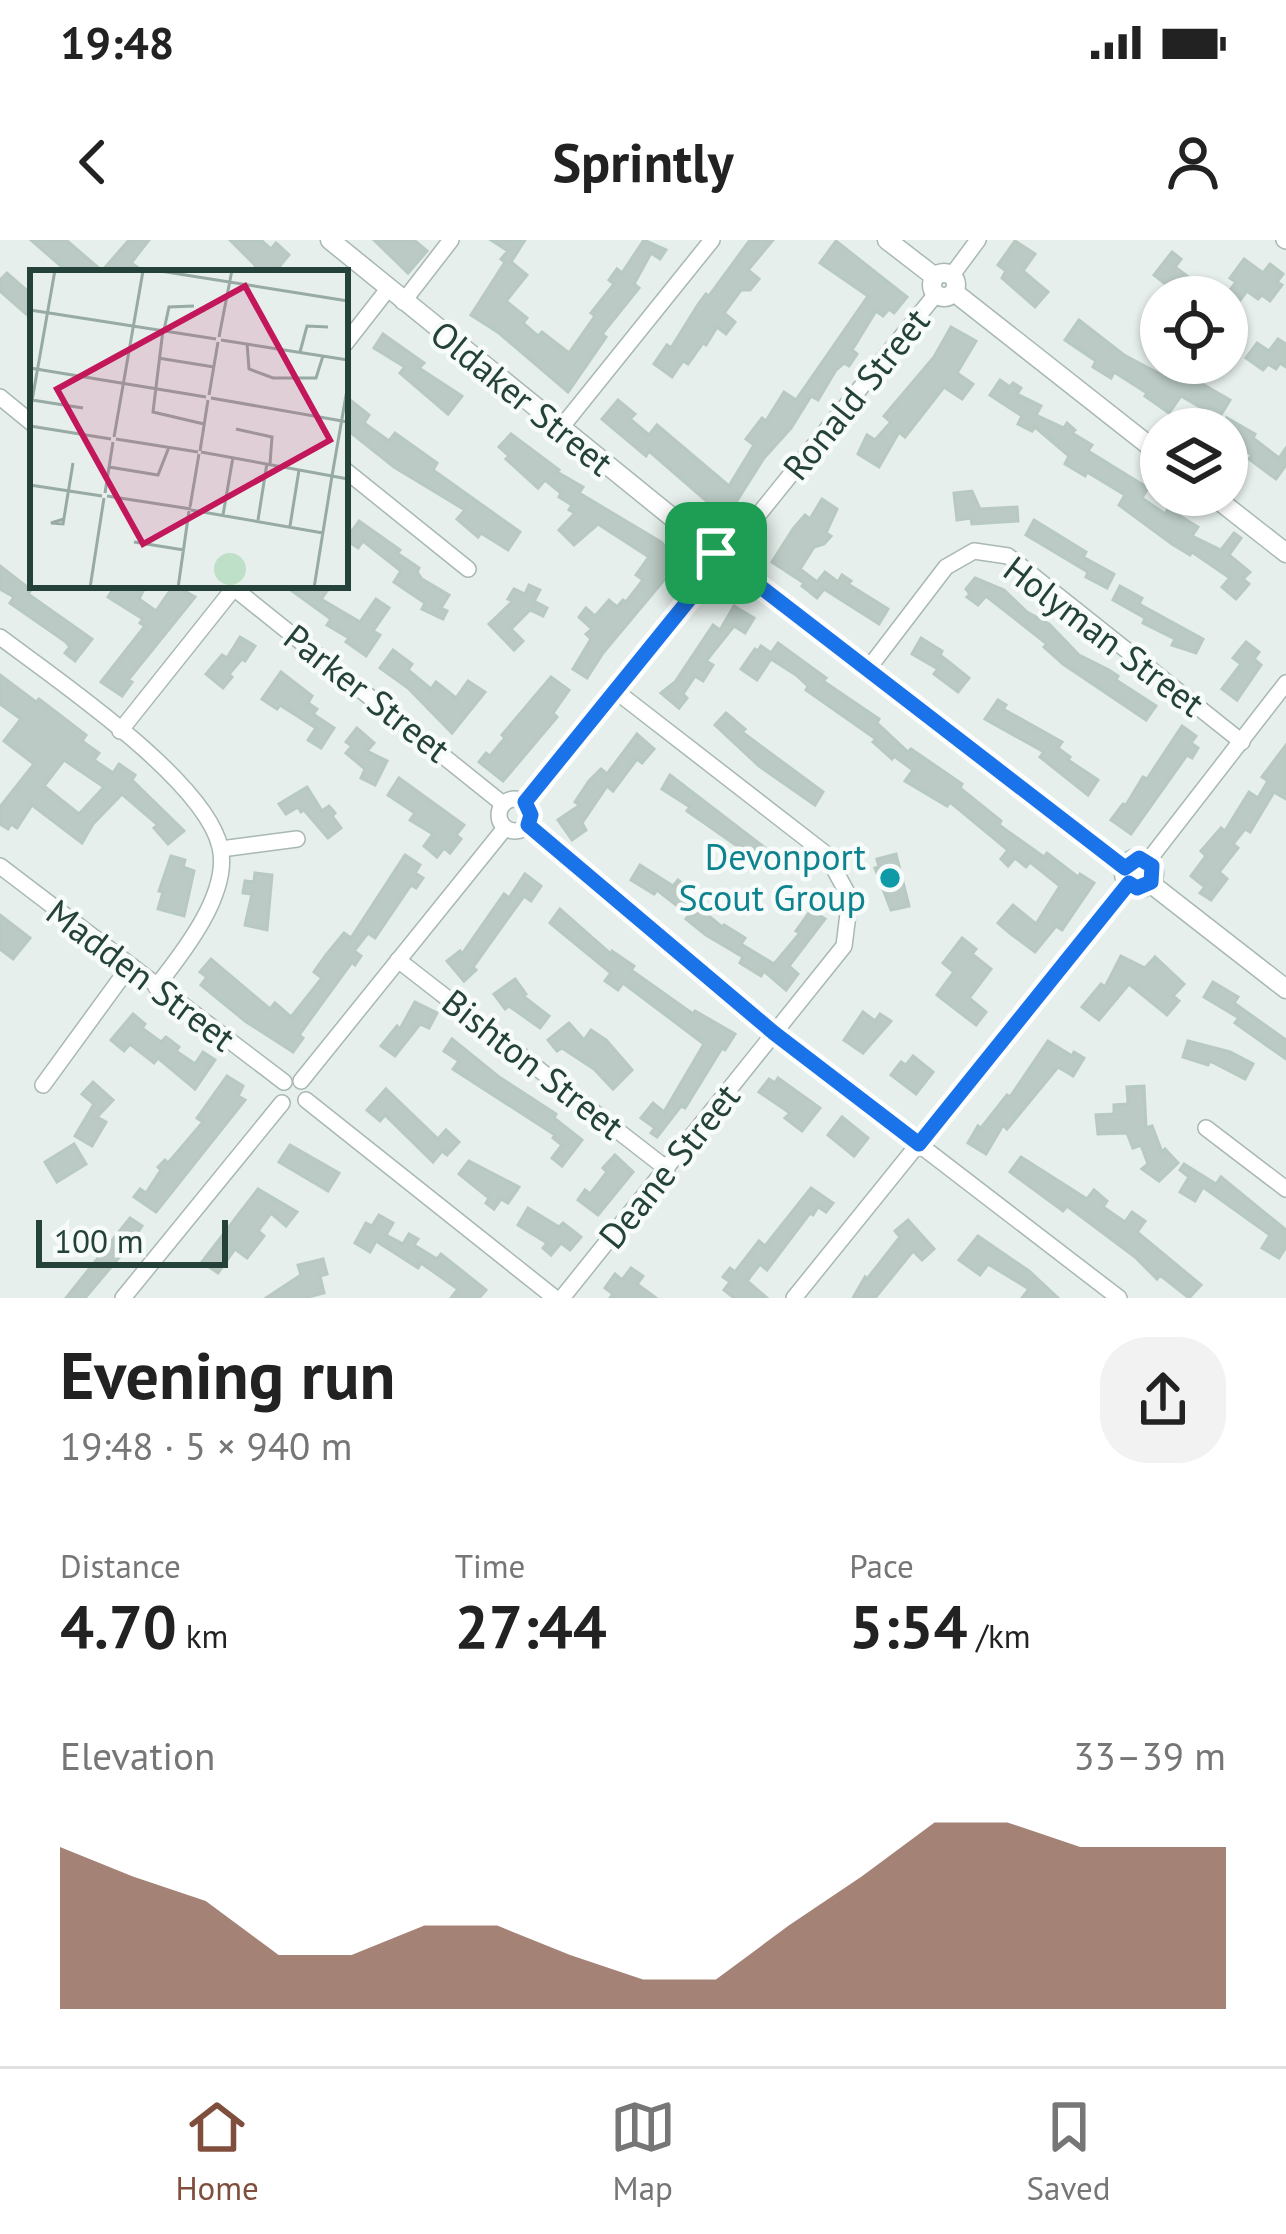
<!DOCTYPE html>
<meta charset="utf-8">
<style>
:root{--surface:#fff;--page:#f2f2f2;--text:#222;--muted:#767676;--line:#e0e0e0;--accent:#804e3d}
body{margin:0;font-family:"PT Sans",sans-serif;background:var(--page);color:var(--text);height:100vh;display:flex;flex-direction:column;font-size:45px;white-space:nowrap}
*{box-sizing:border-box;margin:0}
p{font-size:39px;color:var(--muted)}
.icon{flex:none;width:66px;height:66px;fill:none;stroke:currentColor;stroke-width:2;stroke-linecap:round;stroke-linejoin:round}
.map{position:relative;height:1058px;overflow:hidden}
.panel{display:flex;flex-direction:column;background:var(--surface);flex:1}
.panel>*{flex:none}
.buttons{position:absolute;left:1140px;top:36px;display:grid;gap:24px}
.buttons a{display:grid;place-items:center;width:108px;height:108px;border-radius:50%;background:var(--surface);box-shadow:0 3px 9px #0004;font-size:60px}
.scale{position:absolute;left:36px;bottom:30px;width:192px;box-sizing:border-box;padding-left:12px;border:6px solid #24423a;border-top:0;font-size:33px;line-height:42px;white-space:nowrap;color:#24423a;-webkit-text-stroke:9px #f7fbf9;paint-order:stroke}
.pin{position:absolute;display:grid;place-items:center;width:102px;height:102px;color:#fff;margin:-51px;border-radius:24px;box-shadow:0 6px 18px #0006}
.round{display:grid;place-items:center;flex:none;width:126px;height:126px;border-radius:48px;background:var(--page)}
.summary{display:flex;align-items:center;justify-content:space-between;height:204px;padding:0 60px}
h1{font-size:66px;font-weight:800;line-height:90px}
.metrics{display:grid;grid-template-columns:repeat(3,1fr);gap:18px;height:204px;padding:12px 60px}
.metrics div{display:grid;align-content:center}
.metrics b{font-size:60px;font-weight:800}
.metrics small{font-size:33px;font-weight:400}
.metrics p{font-size:33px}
.chart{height:336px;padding:24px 60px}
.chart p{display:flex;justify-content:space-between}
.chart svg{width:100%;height:216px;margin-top:12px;fill:var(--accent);opacity:.7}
.status{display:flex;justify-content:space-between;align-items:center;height:84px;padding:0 60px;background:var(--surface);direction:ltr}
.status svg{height:33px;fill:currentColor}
header{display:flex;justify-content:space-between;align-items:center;height:156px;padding:0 60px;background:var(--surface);font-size:54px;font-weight:800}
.dock{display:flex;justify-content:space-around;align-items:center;height:168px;border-top:3px solid var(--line);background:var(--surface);font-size:33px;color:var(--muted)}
.dock a{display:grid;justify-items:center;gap:6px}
.dock .on{color:var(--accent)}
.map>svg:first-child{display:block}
.building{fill:#bbcac4;stroke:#b8c9c2;stroke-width:3;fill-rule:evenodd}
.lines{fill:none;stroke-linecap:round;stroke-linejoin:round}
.minor-casing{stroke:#a8b8b2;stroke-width:18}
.tertiary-casing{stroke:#a8b8b2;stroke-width:21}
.minor{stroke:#fff;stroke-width:15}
.tertiary{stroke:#fff;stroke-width:18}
.route-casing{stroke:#fff;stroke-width:24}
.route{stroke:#1a73e8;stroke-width:15}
.culture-dot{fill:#0f9aa8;stroke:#f7fbf9;stroke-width:4.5}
.labels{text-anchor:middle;stroke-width:9;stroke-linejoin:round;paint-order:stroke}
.street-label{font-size:36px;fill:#24423a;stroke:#f7fbf9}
.culture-label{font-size:36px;fill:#0d838f;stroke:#f7fbf9;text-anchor:end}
.inset-road{fill:none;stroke:#98aaa4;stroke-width:3}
.view{fill:#c2185b;fill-opacity:0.15;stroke:#c2185b;stroke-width:6}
.inset-edge{fill:none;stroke:#24423a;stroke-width:6}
</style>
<div class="status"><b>19:48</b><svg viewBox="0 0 49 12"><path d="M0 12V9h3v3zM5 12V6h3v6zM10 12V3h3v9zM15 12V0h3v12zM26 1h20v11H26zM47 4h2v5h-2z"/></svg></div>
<header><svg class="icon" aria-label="back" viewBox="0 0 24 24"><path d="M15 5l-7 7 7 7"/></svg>Sprintly<svg class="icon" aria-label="person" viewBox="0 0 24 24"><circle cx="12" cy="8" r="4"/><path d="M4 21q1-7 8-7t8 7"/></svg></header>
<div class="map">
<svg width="1286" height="1058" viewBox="0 0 1286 1058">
<rect width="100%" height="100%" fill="#e6efeb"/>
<g class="building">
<path d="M31,0H66L102,31L129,0H149L131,23L146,33H69Z"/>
<path d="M230,0H261L271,9L276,3L289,15L274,33H250L256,26Z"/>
<path d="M374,0H414L427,11L408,33Z"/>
<path d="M491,0H525L511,22L527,35L506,61L527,78L523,83L538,96L542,92L569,113L595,76L591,73L614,44L609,40L617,29L622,33L644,0L666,10L660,19L651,13L634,44L639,48L602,94L606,97L568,152L499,93L471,75L505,22L501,19L508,11Z"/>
<path d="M750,0H773L748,30L759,39L750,50H741L724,73L735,82L726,94L717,87L706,105L703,103L688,124L683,121L672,137L654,124L667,105L671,108L699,63L706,54L709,56Z"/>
<path d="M836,1L907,57L894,73L889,69L883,76L876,71L852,110L857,114L849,126L844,123L836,130L818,160L811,156L791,188L764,218L726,278L649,211L646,216L602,179L618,160L635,174L630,179L649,195L657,185L729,246L754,205L746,199L762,178L766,181L784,152L796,160L868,56L820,23Z"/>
<path d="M1015,1L1035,14L1023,31L1048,52L1035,67L1002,38L1006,31L998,25Z"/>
<path d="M1172,12L1181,19L1175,27L1215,57H1182L1154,35Z"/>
<path d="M1244,19L1263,33L1270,24L1283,34L1277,42L1282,45L1270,61L1262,55L1258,59L1247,51L1227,77V54L1236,42L1230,38Z"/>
<path d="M7,33L33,56V80L0,51V40Z"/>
<path d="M1079,80L1124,115L1177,143L1181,137L1187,141L1200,124L1208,130L1199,142L1230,160L1219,178L1181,156L1169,173L1145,156L1147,153L1114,132L1111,138L1093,127L1096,121L1065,100Z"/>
<path d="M951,87L976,101L957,133L973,144L962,159L944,147L905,197L899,192L879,227L858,214L867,195L875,200L891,182L884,176L934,117Z"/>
<path d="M383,94L424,123L419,128L462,156L448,174L400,133L405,127L374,108Z"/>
<path d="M1278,99L1286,104V127L1280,123L1276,129L1268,124L1263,130L1246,118L1257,103L1269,111Z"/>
<path d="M1000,140L1010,147L1013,143L1021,148L1017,154L1041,166L1036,175L1064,188L1067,183L1075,190L1072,193L1092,205L1088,211L1148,248L1142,258L1165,274L1168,269L1198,287L1192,296L1221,310L1234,293L1241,298L1229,315L1250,332L1243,339L1249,344L1236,359L1222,347L1230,338L1192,312L1190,315L1172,304L1119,265L1125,255L1087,232L1085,236L1065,224L1069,216L1035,187L1032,191L1018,184L1022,176L990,155Z"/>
<path d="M345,156L369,175L364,183L389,201L395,193L437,223L433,230L520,292L508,310L481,293L478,297L457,279L465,270L394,227L345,188Z"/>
<path d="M1227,178L1255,194L1253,198L1279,218L1286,208V225L1276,239L1249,219L1252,215L1227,200Z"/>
<path d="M511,194L559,230L557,232L583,247L579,253L661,302L679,322L603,413L587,438L573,429L591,399L586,394L592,389L579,377L586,368L595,376L609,360L617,367L623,360L626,362L643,340L636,335L649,317L598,284L574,305L559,290L575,273L569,270L572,265L559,257L561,253L545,240L538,248L506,219L509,216L499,207Z"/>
<path d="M972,251L980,269L1017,267L1018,281L972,284L971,278L957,280L954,253Z"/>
<path d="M822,259L837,269L826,293L831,296L824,304L814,307L800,329L817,342L825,332L838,342L842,335L851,341L848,344L888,369L879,384L824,349L817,358L802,346L804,343L772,322L793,289L805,275L810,279Z"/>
<path d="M1034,280L1086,312L1083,317L1114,334L1107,348L1086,337L1088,332L1026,295Z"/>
<path d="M359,281L400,310L397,313L419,328L417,332L422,339L449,355L441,368L447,371L443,379L422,369L425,363L394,342L401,331L363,301L358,308L345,299V286L352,291Z"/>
<path d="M0,326L31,350L28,354L92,399L75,421L65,413L70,407L66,402L10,363L14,357L0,349Z"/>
<path d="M975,338L1004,350L1027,372L1049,384L1079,415L1109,430L1118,436L1116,440L1156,466L1146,480L1063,424L1044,407L1047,404L986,356L978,365L967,357L970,354L966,349Z"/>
<path d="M116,345H146L139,359L156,371L174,345L195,357L128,440L132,442L122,456L101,442L145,386L140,383L143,379L108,357Z"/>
<path d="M284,345H319L327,351L321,359L360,382L376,359L389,368L373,391L380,395L366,416L346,402L349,398L327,385L331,379Z"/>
<path d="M529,345L540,350L534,361L547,368L543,376L530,370L511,389L523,401L514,410L489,384L513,361L508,359L514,349L525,354Z"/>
<path d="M1120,346L1142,358L1139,364L1203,399L1196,413L1172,405L1175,399L1143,383L1145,378L1113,360Z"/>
<path d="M734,366L754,378L745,393L734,386L706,421L713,425L703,441L695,436L683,454L687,458L679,468L661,453L675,442L713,385L720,390Z"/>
<path d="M240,397L255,406L245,421L242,419L229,434L232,437L223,448L206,434L222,415L227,418Z"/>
<path d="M921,398L942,411L940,415L969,438L958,452L934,434L938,429L912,414Z"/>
<path d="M1246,402L1259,412L1254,419L1261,425L1237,460L1222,449L1241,424L1233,418Z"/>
<path d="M778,403L826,438L823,441L879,479L877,483L908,512L911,509L962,544L960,548L1001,581L999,585L1044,617L1047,613L1078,637L1080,634L1094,643L1062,690L1056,686L1035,712L1011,694L998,683L1013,665L1036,684L1060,646L1030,622L1026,627L1015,618L1008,626L1001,619L1008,610L950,562L947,566L905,541L913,530L894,516L892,519L873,502L876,499L806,450L808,446L796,435L771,419L757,440L741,429L755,409L758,411L761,406L771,413Z"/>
<path d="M393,410L412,424L408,430L431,449L436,442L456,458L468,441L485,452L452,493L408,448L380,428Z"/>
<path d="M281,432L312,456L308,463L317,469L313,474L334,488L321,508L308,500L316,488L280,465L277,469L262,459Z"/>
<path d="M0,435L36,462L39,459L86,495L82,501L99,513L94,520L113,533L119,524L135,535L132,540L184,591L168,604L154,588L158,585L122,554L93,584L82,603L32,565L17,588L11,584L8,589L0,584V567L34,524L4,501L21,479L0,464ZM64,520L104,547L79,574L44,546Z"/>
<path d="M551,437L569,450L553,473L557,477L503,541L479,522L486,513L490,516L505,498L502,495Z"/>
<path d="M998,460L1006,465L1003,469L1062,502L1058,508L1070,517L1068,520L1098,540L1088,555L1040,517L1044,512L985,479Z"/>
<path d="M726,473L745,489L742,492L823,552L815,565L759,526L715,485Z"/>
<path d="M1182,486L1196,496L1191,503L1198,508L1192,518L1187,515L1131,594L1111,580L1123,564L1126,565L1143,537L1147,539Z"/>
<path d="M357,488L374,503L367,511L387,521L375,545L361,538L365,529L346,513L352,506L346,502Z"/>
<path d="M637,494L654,509L642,523L637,519L613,551L607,546L582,583L586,590L572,600L558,580L580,565L575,562L589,541L601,529L607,534Z"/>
<path d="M1286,505V559L1274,552L1250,592L1245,589L1233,604L1238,608L1219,632L1227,639L1211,660L1200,653L1205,647L1191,636L1206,616L1201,611L1221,588L1225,591L1249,552L1258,558L1268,541L1262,537Z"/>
<path d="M670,535L773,614L762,627L757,623L751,630L737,619L743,610L687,571L690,567L662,549Z"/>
<path d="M399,538L464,585L456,595L461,599L450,613L444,608L437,617L424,606L433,594L410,580L415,573L388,555Z"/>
<path d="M307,547L322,571L329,566L335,573L332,576L341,588L328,598L304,570L301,572L298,567L286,574L279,564Z"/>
<path d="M896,614L909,666L891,670L875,628L879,627L877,619Z"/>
<path d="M405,615L420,625L415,633L423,638L416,648L411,645L375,698L368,693L354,711L361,716L355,725L352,722L299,795L303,798L293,812L245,781L201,745L207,737L200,732L211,719L270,769L275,763L291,777L322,738L314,732L326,715L344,693L351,698Z"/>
<path d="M171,616L185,620L183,627L194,631L184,676L158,669L163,652L159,651Z"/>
<path d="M640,625L673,646L678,640L692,651L687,658L722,687L724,685L745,698L741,704L774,724L800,693L796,691L811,670L825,679L789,726L798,734L786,750L764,731L761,736L740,723L743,717L706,695L686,679L689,675L657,650L654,654L631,640Z"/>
<path d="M255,633L272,635L267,690L245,685L252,654L243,653L245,641L254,642Z"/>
<path d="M525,634L541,646L531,661L524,656L473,727L476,730L464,741L447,721L460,711L462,714L504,654L509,658Z"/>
<path d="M560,669L611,714L612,711L634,726L631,730L693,774L695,771L735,794L725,810L722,808L685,868L681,866L657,897L651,893L655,888L641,878L653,863L664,872L704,804L623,743L618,750L605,741L611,733L550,683Z"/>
<path d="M0,675L30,698L13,719L0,709Z"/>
<path d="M962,698L976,709L972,714L991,729L969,758L986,772L976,785L937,755L954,732L943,723Z"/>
<path d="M1121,716L1145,728L1155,717L1184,744L1173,756L1179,761L1167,775L1129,744L1099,780L1082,767L1101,744L1105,747Z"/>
<path d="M515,739L526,754L523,756L549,776L540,788L509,766L505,769L494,754Z"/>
<path d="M1213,742L1238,757L1234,763L1286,800V819L1235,783L1239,778L1204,757Z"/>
<path d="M415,762L437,773L429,788L420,784L395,816L381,806L397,786L400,789Z"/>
<path d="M863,772L875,781L880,774L891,781L863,813L844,800Z"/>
<path d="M133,774L145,784L142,788L161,802L166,797L179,807L176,811L195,824L203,812L215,820L195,849L158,818L154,823L130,804L124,811L111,800Z"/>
<path d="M569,783L584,800L591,790L606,800L632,830L613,849L594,829L562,808L557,811L548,800Z"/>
<path d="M452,799L499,837L556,874L554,878L582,900L562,926L552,918L562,905L553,898L555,895L453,829L459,821L444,811Z"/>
<path d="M1048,801L1072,816L1074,812L1084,818L1073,836L1058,827L1007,889L1003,885L986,914L968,903L978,886L981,888L1007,855L1010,857Z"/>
<path d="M1188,801L1230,812L1253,824L1245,839L1210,821L1208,825L1183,817Z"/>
<path d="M913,816L933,832L916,854L891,835L901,822L906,825Z"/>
<path d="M227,836L243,846L238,856L245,860L156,972L134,957L140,949L146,953L161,930L158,927L165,920L168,923L203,882L197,878Z"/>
<path d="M778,838L820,868L802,891L785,878L790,873L759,852L769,839L775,843Z"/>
<path d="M93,842L113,860L97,877L106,882L92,906L75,896L94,864L82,854Z"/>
<path d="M1144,846L1146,888L1152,886L1162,912L1165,909L1178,923L1159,941L1142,929L1148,924L1141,905L1133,908L1127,893L1098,894L1096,875L1114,874V865L1128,864L1127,847Z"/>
<path d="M386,849L438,899L446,890L459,902L447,915L442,911L433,922L385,875L380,881L367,870Z"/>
<path d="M842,877L868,898L854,916L828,895Z"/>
<path d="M74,904L86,924L57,942L45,922Z"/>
<path d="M290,905L339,933L328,951L279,922Z"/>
<path d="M615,915L633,932L598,975L578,960L585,950L590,954L607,932L603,928Z"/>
<path d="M1021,917L1087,959L1094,950L1107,961L1103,967L1125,982L1132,972L1145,981L1137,992L1201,1045L1189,1058L1160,1035L1157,1039L1135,1017L1067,966L1063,971L1010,932Z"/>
<path d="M469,921L519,947L508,963L501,959L494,969L486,963L489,958L459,934Z"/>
<path d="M1184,924L1216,944L1221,937L1286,990V1007L1279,1018L1262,1008L1270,995L1203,947L1195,961L1180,952L1189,937L1180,930Z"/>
<path d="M811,948L833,963L826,972L818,967L813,975L810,973L767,1030L760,1024L747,1041L767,1058H734L724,1050L730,1042L723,1037L730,1028L735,1032L759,1001L765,1006Z"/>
<path d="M258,949L297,972L286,986L271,973L258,991L264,996L247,1018L235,1009L218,1033L202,1022Z"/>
<path d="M528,968L559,987L563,983L581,997L570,1010L561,1003L551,1015L543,1008L547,1003L518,985Z"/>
<path d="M379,975L393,983L386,995L403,1004L409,994L418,999L414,1005L437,1019L441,1014L486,1050L479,1058H451L458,1049L421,1023L418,1028L376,1001L370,1012L355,1003L366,983L372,986Z"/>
<path d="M130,978L142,986L127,1008L85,1058H66Z"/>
<path d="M908,980L934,1009L922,1020L913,1011L875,1058H853L865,1037L867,1039L900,997L895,991Z"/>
<path d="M978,996L1029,1031L1058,1058H1022L1029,1049L988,1024L980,1035L959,1020Z"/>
<path d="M323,1019L327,1034L320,1036L324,1053L304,1058H266L301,1035L298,1025Z"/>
<path d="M631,1028L643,1036L637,1044L656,1058H610L613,1054L605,1048L615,1034L622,1040Z"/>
</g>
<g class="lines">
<g class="minor-casing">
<g id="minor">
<path d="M1284,0L1286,1"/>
<path d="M952,35L978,0"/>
<path d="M403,62L451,0"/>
<path d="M345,104L388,49"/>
<path d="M0,157L33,184"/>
<path d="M560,189L712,0"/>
<path d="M345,230L468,329"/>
<path d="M730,310L936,54"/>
<path d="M230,345L503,564"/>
<path d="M0,397C57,440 205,540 220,607C231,653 182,714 156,747"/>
<path d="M868,429L946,327L974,311L1008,316L1242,502"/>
<path d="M120,491L234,348"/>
<circle cx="515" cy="575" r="16"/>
<path d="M525,562L718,323"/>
<path d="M528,585L774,793L1119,1058"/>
<path d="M221,609L297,599"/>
<path d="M1148,621L1286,443"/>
<path d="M0,626L284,842"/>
<path d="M398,720L667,929"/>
<path d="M301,841L505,588"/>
<path d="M43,845L129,727"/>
<path d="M306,860L555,1058"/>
<path d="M1206,888L1286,949"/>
<path d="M123,1058L282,863"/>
<path d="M562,1058L844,706L850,658L826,614L617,452"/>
<path d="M794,1058L1129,643"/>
</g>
</g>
<g class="tertiary-casing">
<g id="tertiary">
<path d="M330,0L716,313"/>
<path d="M887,0L935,37"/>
<circle cx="944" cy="45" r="12"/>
<path d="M954,52L1161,215"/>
<path d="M1212,255L1286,313"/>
<path d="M731,324L1125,628"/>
<circle cx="1139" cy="633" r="15"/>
<path d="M1150,643L1286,749"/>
</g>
</g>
<use href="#minor" class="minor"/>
<use href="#tertiary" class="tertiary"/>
</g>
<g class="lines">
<g class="route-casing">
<path id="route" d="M724,308L732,312L731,324L1125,628L1139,618L1152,626L1151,642L1137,648L1129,643L919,904L774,793L528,585L531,575L525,562L709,335L718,323L716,313Z"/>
</g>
<use href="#route" class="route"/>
</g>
<circle class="culture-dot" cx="890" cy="638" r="12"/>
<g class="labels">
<g class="street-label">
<text transform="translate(856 154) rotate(-51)" y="13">Ronald Street</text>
<text transform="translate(522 158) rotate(39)" y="13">Oldaker Street</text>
<text transform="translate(1104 396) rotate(37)" y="13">Holyman Street</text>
<text transform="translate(367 453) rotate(38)" y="13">Parker Street</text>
<text transform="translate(141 735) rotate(37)" y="13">Madden Street</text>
<text transform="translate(533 824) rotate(38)" y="13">Bishton Street</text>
<text transform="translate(669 926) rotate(-51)" y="13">Deane Street</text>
</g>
<g class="culture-label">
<text x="866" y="630">Devonport<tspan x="866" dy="41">Scout Group</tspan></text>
</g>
</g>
<g transform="translate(30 30)">
<rect width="318" height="318" fill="#e6efeb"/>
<path d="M184 299a16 16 0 1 1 32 0a16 16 0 1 1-32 0Z" fill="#bfe0c8"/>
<path class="inset-road" d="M124,0L318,31M0,40L186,69M133,60L123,142L174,154M134,60L139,37L164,36M189,67L202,0M191,70L318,90M217,73L219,99L243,108H286L293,86M270,82L277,56L298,57M128,88L184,97M0,98L176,127M179,125L188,72M181,128L318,152M2,130L53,138M0,142L25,0M0,156L81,169M206,159L242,167L240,194M84,167L113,1M86,169L168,182M170,181L178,130M171,182L302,206L318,114M79,197L128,205L139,177M0,215L72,226M75,223L83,172M77,226L161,239M160,237L169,184M161,240L293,263M193,245L203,187M34,249L21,253L33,254L43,193M228,250L237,193M260,256L269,200M104,272L154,280M60,318L74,228M148,318L159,241M284,318L302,206L318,209"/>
<path class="view" d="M215,16L300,170L113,274L27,119Z"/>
<rect width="318" height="318" class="inset-edge"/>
</g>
</svg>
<div class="buttons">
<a><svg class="icon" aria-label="locate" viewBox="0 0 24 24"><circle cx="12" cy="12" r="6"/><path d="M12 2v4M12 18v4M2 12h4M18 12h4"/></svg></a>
<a><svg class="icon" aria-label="layers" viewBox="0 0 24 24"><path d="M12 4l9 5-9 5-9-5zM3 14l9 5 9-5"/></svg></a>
</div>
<div class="scale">100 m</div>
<div class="pin" style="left:716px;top:313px;background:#1e9e55"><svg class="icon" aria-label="arrive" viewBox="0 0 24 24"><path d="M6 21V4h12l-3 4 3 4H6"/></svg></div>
</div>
<section class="panel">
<div class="summary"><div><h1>Evening run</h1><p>19:48 · 5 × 940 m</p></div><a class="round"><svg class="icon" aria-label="share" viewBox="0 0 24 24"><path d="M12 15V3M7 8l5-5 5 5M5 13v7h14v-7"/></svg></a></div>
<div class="metrics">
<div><p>Distance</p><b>4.70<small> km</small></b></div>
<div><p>Time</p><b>27:44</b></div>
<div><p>Pace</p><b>5:54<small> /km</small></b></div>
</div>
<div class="chart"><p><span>Elevation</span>33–39 m</p>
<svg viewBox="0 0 160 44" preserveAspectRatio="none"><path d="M0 44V11L10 17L20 22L30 33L40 33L50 27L60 27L70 33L80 38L90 38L100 27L110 17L120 6L130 6L140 11L150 11L160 11V44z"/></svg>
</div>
</section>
<nav class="dock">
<a class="on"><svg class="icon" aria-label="home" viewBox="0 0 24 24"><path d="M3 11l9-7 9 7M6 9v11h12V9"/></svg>Home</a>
<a><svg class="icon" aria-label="map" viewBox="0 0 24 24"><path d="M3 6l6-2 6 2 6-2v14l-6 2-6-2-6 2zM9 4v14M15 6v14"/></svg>Map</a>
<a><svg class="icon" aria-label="saved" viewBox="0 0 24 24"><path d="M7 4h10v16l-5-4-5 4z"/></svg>Saved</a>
</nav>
